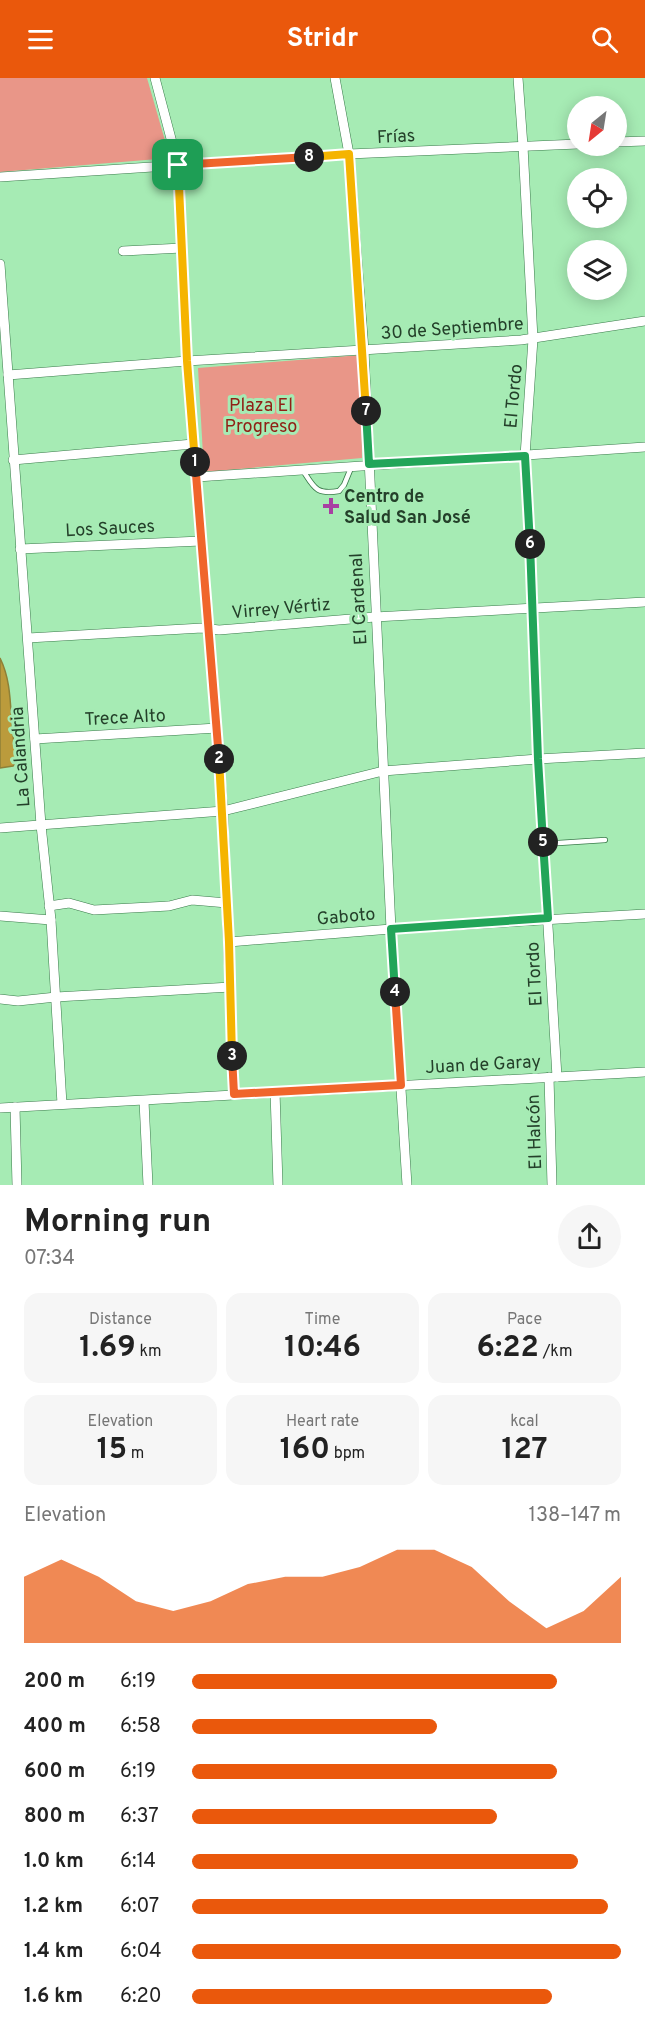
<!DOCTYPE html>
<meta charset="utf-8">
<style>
:root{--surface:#fff;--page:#f6f6f6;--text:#222;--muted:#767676;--accent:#ea580c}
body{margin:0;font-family:Overpass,sans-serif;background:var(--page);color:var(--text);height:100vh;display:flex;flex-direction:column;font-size:22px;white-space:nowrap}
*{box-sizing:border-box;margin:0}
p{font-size:20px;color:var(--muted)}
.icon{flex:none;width:33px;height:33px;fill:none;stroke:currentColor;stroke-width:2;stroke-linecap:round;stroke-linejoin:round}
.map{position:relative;height:1107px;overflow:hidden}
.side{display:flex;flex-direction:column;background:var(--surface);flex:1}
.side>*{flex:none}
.needle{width:39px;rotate:210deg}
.tools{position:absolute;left:567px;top:18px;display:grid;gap:12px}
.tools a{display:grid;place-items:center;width:60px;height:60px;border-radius:50%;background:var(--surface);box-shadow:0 3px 15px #0003;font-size:30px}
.pin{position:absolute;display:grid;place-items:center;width:51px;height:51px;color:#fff;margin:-26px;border-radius:12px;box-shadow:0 3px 9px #0006}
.km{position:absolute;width:30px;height:30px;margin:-15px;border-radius:50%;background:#222;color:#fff;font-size:16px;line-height:30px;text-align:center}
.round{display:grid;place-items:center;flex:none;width:63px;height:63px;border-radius:32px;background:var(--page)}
.overview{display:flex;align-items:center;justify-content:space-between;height:102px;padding:0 24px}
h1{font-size:33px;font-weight:700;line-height:45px}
.stats{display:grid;grid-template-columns:repeat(3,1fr);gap:9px;height:102px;padding:6px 24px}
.stats div{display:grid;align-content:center;border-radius:15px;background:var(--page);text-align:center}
.stats b{font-size:30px;font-weight:700}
.stats small{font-size:16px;font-weight:400}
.stats p{font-size:16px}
.chart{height:168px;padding:12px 24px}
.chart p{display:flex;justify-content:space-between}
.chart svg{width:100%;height:108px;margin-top:6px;fill:var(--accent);opacity:.7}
ul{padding:0 24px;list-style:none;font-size:20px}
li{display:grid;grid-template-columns:96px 72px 1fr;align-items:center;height:45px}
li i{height:15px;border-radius:8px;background:var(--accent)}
header{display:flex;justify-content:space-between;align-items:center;height:78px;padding:0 24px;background:var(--accent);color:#fff;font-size:27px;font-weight:700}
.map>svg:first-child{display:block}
.green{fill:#e99688}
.water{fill:#bb9b3c;stroke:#8e8037;stroke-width:1.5}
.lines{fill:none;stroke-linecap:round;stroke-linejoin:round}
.lane-casing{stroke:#397b4a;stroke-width:6}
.street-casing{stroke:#397b4a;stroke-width:10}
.lane{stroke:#fff;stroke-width:4.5}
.street{stroke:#fff;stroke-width:9}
.split-1-casing{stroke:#fff;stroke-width:12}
.split-2-casing{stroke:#fff;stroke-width:12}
.split-3-casing{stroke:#fff;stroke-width:12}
.split-4-casing{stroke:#fff;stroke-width:12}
.split-5-casing{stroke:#fff;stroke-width:12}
.split-6-casing{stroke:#fff;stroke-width:12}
.split-7-casing{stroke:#fff;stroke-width:12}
.split-8-casing{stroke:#fff;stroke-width:12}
.split-9-casing{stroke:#fff;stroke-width:12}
.split-1{stroke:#f5b400;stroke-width:8}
.split-2{stroke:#f0652b;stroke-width:8}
.split-3{stroke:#f5b400;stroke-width:8}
.split-4{stroke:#f0652b;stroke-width:8}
.split-5{stroke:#22a559;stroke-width:8}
.split-6{stroke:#22a559;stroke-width:8}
.split-7{stroke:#22a559;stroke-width:8}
.split-8{stroke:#f5b400;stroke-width:8}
.split-9{stroke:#f0652b;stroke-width:8}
.poi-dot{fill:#a840a2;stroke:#a6ebb4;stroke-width:2}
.labels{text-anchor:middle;stroke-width:6;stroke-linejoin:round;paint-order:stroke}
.street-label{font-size:18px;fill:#24402a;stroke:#a6ebb4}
.park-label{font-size:18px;fill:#902116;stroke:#a6ebb4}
.poi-label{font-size:18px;font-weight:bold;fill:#24402a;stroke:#a6ebb4;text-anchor:start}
</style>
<header><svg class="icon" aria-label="menu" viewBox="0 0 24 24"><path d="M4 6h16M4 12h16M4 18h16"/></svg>Stridr<svg class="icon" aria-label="search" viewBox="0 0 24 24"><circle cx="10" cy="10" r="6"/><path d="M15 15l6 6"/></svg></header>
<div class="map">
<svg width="645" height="1107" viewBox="0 0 645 1107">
<rect width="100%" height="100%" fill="#a6ebb4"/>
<g class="green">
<path d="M0,0H147L170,80L0,94Z"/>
<path d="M361,277L362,380L204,394L198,290Z"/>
</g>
<path class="water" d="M0,580C16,612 7,650 18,683L13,688L0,690Z"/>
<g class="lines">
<g class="lane-casing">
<g id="lane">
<path d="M302,391C314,409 315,417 339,413L344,407L351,390"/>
<path d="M543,766L605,762"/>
</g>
</g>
<g class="street-casing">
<g id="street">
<path d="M155,0L178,87L187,283L223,733L234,1016"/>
<path d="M335,0L349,76L364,273L391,851L407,1107"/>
<path d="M518,0L523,68L533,261L525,378L533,531L538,681L557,999"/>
<path d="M616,64L645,63"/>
<path d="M0,99L349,76L578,66"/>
<path d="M123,173L182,170"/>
<path d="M0,186L41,747L51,842L62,1026"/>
<path d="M8,297L187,283L521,262L645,243"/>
<path d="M13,382L193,366"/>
<path d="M197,399L645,369"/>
<path d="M20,471L201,463"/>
<path d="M28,560L202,550L219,552L375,539L645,524"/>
<path d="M35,661L217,650"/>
<path d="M0,750L223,733L383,693L538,681L645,675"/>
<path d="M49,828L69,825L94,832L169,828L192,822L227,825"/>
<path d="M0,838L51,842"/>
<path d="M229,864L391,851L645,836"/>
<path d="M0,921L18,923L56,919L231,909"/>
<path d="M549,999L552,1107"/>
<path d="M275,1013L278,1107"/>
<path d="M144,1023L148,1107"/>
<path d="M15,1029L17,1107"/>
<path d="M0,1030L645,994"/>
</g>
</g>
<use href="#lane" class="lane"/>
<use href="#street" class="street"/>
</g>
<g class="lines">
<g class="split-1-casing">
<path id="split-1" d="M178,87L187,283L195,384"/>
</g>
<g class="split-2-casing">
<path id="split-2" d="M195,384L219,681"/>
</g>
<g class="split-3-casing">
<path id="split-3" d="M219,681L229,864L232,978"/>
</g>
<g class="split-4-casing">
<path id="split-4" d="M232,978L234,1016L401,1007L395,914"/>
</g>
<g class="split-5-casing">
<path id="split-5" d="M395,914L391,851L548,840L543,764"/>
</g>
<g class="split-6-casing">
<path id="split-6" d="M530,466L538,681L543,764"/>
</g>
<g class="split-7-casing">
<path id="split-7" d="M366,333L369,386L525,378L530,466"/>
</g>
<g class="split-8-casing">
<path id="split-8" d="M309,79L349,76L366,333"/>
</g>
<g class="split-9-casing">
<path id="split-9" d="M178,87L309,79"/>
</g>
<use href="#split-1" class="split-1"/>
<use href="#split-2" class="split-2"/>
<use href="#split-3" class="split-3"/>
<use href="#split-4" class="split-4"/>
<use href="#split-5" class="split-5"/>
<use href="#split-6" class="split-6"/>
<use href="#split-7" class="split-7"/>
<use href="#split-8" class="split-8"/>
<use href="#split-9" class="split-9"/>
</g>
<path class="poi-dot" d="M328 419h6v6h6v6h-6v6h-6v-6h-6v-6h6z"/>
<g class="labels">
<g class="street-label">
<text transform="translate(396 58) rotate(-3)" y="6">Frías</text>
<text transform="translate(452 250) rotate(-4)" y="6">30 de Septiembre</text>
<text transform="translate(513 318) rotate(-85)" y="6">El Tordo</text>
<text transform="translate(110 450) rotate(-3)" y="6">Los Sauces</text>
<text transform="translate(358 521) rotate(-93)" y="6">El Cardenal</text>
<text transform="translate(281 530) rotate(-5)" y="6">Virrey Vértiz</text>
<text transform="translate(125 639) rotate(-3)" y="6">Trece Alto</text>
<text transform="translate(20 679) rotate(-94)" y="6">La Calandria</text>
<text transform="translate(346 838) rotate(-5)" y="6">Gaboto</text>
<text transform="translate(534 896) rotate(-93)" y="6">El Tordo</text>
<text transform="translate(483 986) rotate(-3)" y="6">Juan de Garay</text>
<text transform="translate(534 1054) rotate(-92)" y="6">El Halcón</text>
</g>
<g class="park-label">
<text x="261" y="333">Plaza El<tspan x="261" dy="21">Progreso</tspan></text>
</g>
<g class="poi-label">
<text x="344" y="424">Centro de<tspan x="344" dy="21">Salud San José</tspan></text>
</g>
</g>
</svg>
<div class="tools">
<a><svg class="needle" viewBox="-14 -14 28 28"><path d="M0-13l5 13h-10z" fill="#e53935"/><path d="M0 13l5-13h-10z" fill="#767676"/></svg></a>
<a><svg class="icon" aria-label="locate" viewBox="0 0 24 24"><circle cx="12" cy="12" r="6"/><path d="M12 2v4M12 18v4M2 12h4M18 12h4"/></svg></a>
<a><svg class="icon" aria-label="layers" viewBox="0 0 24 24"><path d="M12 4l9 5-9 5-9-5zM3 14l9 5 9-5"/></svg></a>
</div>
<div class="pin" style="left:178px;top:87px;background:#1e9e55"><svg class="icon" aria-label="arrive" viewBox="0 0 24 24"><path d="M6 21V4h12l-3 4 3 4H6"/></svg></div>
<b class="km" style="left:195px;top:384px">1</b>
<b class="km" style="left:219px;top:681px">2</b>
<b class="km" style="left:232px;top:978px">3</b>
<b class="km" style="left:395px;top:914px">4</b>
<b class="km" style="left:543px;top:764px">5</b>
<b class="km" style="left:530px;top:466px">6</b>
<b class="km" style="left:366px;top:333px">7</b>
<b class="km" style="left:309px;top:79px">8</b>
</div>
<section class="side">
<div class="overview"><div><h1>Morning run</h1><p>07:34</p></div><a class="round"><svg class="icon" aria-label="share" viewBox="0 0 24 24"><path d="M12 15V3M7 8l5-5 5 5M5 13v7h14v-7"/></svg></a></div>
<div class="stats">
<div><p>Distance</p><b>1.69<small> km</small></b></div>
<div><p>Time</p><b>10:46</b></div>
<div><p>Pace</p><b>6:22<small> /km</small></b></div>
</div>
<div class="stats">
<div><p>Elevation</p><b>15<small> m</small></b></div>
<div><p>Heart rate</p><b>160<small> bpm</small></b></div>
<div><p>kcal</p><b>127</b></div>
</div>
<div class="chart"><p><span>Elevation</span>138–147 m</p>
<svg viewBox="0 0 160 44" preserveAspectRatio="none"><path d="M0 44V17L10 10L20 17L30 27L40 31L50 27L60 20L70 17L80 17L90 13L100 6L110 6L120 13L130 27L140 38L150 31L160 17V44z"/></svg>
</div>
<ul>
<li><b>200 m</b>6:19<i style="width:85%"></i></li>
<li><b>400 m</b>6:58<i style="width:57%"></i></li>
<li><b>600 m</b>6:19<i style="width:85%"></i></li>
<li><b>800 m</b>6:37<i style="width:71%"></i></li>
<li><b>1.0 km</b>6:14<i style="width:90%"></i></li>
<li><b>1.2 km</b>6:07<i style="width:97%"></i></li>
<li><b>1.4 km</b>6:04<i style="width:100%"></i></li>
<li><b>1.6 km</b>6:20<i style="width:84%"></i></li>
</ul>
</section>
